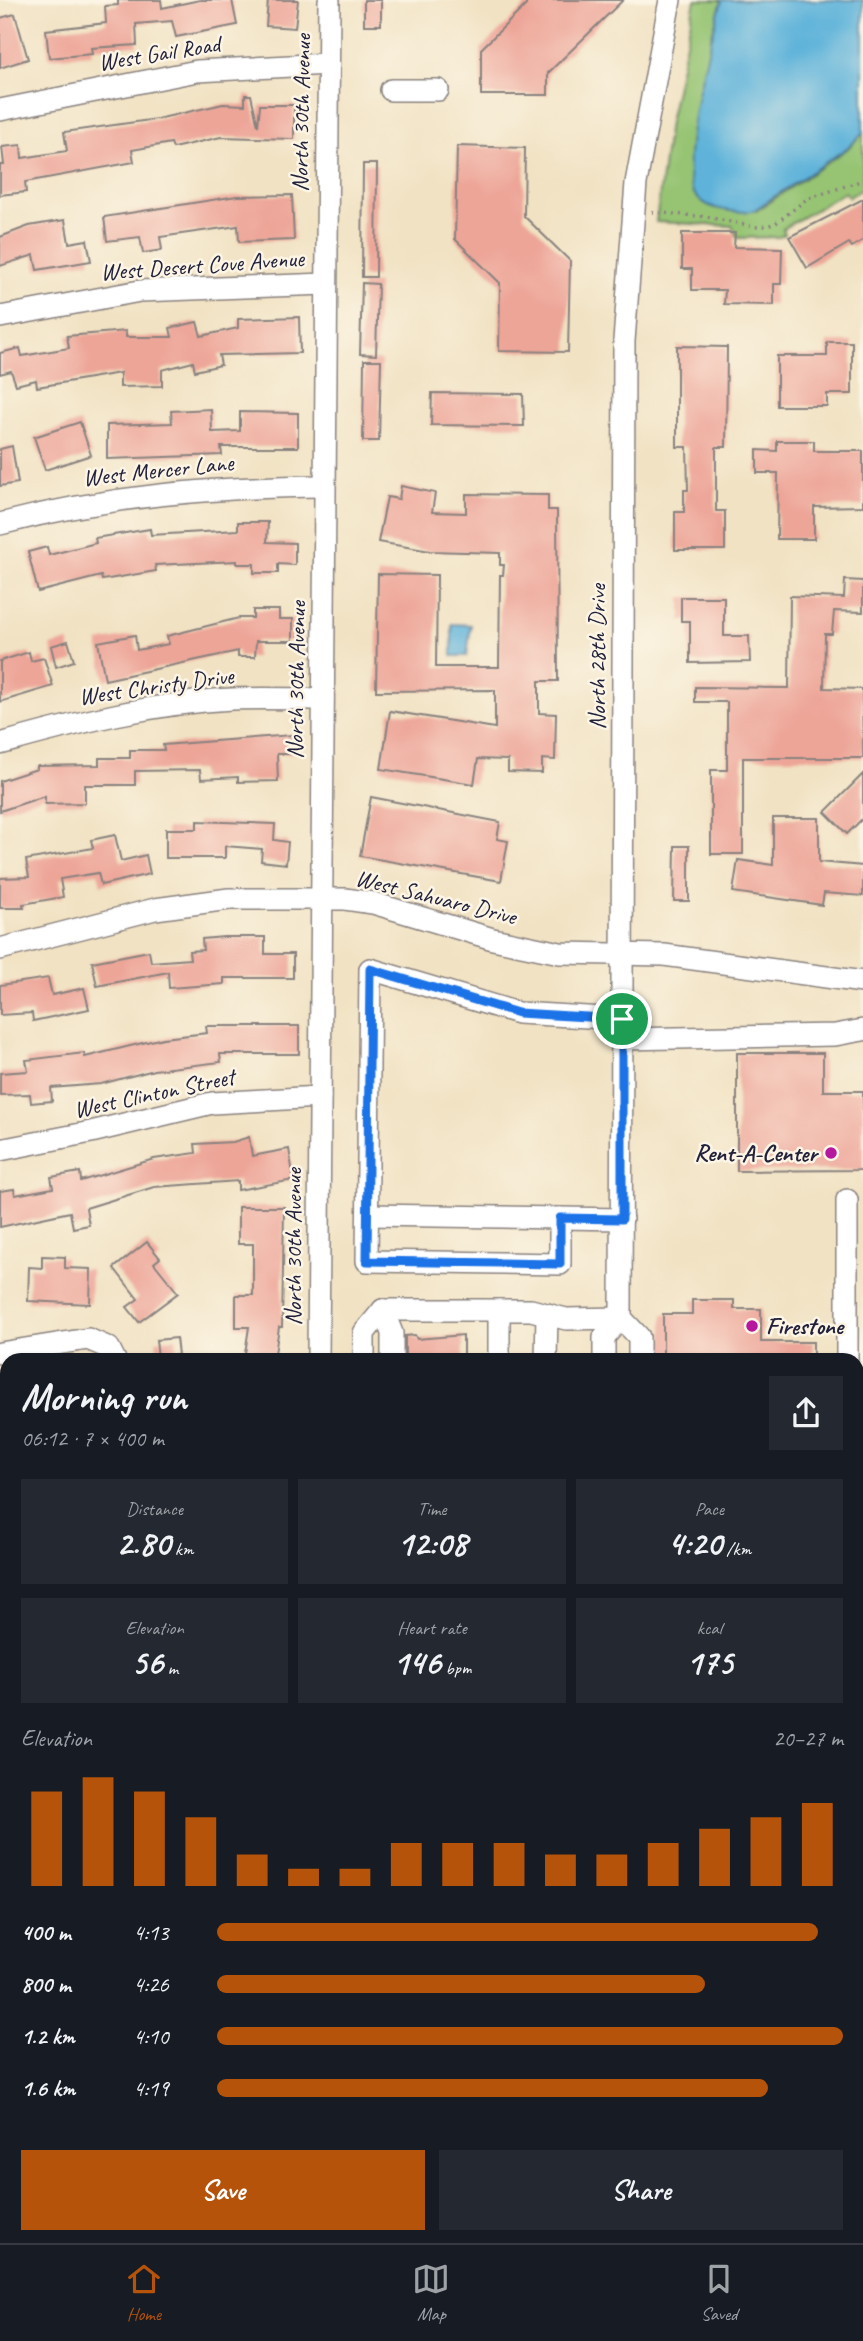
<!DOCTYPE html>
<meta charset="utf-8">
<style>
:root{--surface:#171b24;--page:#242831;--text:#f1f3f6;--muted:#9ea1a6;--line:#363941;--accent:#b45309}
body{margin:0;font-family:Caveat,sans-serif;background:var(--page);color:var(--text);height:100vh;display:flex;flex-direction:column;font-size:26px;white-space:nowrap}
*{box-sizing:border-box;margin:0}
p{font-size:23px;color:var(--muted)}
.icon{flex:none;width:38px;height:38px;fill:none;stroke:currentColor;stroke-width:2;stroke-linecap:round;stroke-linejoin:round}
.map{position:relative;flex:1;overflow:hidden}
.sheet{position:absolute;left:0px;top:1353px;width:864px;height:891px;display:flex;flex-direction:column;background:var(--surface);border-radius:21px 21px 0 0;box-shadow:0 2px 5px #0004}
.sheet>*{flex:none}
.pin{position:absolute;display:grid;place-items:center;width:60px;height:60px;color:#fff;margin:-30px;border:4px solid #fff;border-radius:50%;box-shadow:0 2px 7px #0007}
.round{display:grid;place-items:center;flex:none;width:74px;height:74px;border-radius:0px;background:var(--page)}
.overview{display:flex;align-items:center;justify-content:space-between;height:119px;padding:0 21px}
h1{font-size:38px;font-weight:700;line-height:52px}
.stats{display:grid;grid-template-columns:repeat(3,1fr);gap:10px;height:119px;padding:7px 21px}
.stats div{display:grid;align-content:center;border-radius:0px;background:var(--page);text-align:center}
.stats b{font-size:35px;font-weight:700}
.stats small{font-size:19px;font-weight:400}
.stats p{font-size:19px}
.chart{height:196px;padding:14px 21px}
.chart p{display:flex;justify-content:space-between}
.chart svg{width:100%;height:126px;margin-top:7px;stroke:var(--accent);stroke-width:6}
.button{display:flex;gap:14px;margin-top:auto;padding:14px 21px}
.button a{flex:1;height:80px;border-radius:0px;background:var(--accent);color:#fff;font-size:28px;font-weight:700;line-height:80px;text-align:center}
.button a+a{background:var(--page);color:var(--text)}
ul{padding:0 21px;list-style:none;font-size:23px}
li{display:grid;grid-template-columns:112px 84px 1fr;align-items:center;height:52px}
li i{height:18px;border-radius:9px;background:var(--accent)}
.tabs{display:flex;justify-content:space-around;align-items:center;height:98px;border-top:2px solid var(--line);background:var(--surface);font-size:19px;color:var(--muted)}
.tabs a{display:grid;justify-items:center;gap:4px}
.tabs .on{color:var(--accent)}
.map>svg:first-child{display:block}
.green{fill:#96c473;stroke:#5c7357;stroke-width:2}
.water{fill:#5eb3da;stroke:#406a8a;stroke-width:2}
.building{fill:#eda598}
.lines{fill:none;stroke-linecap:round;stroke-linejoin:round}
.minor-casing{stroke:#8a827f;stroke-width:24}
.major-casing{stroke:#8a827f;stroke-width:29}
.path{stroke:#8a827f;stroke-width:3.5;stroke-dasharray:2 5;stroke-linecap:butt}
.minor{stroke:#fff;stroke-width:21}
.major{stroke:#fff;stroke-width:26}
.route-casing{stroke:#fff;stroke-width:14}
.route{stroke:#1a73e8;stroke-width:9}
.poi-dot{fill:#b5179e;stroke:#fcf5e5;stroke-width:2.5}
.labels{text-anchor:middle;stroke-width:5;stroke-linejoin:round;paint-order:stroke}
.street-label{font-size:24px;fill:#22223b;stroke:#fcf5e5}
.poi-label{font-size:24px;font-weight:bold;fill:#22223b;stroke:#fcf5e5;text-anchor:end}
</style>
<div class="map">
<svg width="863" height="2243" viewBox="0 0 863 2243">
<rect width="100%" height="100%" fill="#fcf5e5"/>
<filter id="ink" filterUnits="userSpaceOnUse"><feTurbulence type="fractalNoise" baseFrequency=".0143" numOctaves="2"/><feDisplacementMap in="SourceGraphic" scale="14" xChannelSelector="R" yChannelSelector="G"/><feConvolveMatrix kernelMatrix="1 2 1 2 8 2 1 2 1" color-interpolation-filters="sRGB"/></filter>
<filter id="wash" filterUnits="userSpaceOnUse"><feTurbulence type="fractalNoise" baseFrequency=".00686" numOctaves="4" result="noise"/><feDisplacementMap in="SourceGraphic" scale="28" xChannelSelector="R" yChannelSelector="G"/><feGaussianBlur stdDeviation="1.57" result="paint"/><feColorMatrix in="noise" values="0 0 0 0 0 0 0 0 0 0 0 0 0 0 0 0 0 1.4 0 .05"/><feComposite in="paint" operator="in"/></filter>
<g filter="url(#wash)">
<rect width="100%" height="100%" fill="#f1e2c3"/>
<path class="green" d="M695,0H722L711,37L756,211L847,149L863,133V188L849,197L845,192L783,229L785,234L779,237L738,238L732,226L656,222L669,122Z"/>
<g class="water">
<path d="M722,0H863V133L847,148L753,211C736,213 709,211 696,196C673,170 712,35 722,0Z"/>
<path d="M452,624L471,625L467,656H452Z"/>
</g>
<g id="blocks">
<g class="building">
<path d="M118,0H161L162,8L200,0H232L237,25L176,37L172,21L136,24L137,45L91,48L92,54L49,58L46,30L106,23L105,6L118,5Z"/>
<path d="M268,0H298L295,28L266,26Z"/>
<rect x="364" y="0" width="17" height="25"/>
<path d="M526,0H623L548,73V95H481V49L526,5Z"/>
<path d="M15,14L28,59L0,68V18Z"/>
<path d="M245,95H251L258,126L260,105H294V139L221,137L173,148L171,143L132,150L134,162L25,182L26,192L0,195V165H4L2,147L21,145L22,158L67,151L64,132L157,119L223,104L245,105Z"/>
<path d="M457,146L525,148L524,216L570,261L568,352L499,351L500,283L455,239Z"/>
<path d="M363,164H377L376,277H362Z"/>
<path d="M292,195L294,240L239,242L238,226L160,237L162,250L143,253L140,237L107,241L104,217L237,196Z"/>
<path d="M863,199V240L852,247L849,243L807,268L789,237Z"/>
<path d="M65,220L69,243L87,240L91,261L37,270L34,255L0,266V237L29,226Z"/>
<path d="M682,233H735L734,247L782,248L781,284H774V305L724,304L725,290H692V269H682Z"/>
<path d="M362,283L378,284L376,355L360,354Z"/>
<path d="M299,317L300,353L219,355L221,365L195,371L193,362L162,370V386L120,387V373L37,387L36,380L16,385L11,371L0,374V353L20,348L22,356L69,348L67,336L126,331V337H172L170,328L197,322L201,336L238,328V319Z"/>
<path d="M827,342H852V394H827V406H777V356H827Z"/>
<path d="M677,346L727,347L726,447H716V511H725V550H675V512H684V490H688L687,447H677Z"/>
<path d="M364,360H381L379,441H363Z"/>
<path d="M432,393L523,394L524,426L431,425Z"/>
<path d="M211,409L212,432L240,431V412L298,413V447H221L222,455L107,459V425L172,423L171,411Z"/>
<path d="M80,422L91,455L45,470L34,437Z"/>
<path d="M777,441H814V451H863V506L814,507V539H777L778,473H757V450L777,451Z"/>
<path d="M12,446L18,483L0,486V449Z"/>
<path d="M401,486L435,493L432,512L466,513V494L548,495V510H557L558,681H539V713L556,714L555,760L542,759V773L508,772V760L478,759L474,784L381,769L390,711L495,728V690L376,691L378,574L437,575L436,667H499L500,575H503L504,565H500V553L430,551L378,542L387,497L399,499Z"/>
<path d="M238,522H268L267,542L295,543V565L278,564V573H254V564H237V561L155,565L156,571L102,580L101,576L38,592L28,552L47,547L49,555L96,543L95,538L150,529L151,535L238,530Z"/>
<path d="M845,580L863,581V612L834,611L832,634H825L824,688L862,689L863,758H743V854H711V770H727V702H695V687L789,688L790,596L844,598Z"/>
<path d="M681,597H724V636H749L750,662L690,663V621H681Z"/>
<path d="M253,610H279V619H293V641H256L255,657H238V651L105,680L98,642L135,635L137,650L169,644L167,636L239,618H253Z"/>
<path d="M68,641L74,661L56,667L51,646Z"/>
<path d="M29,652L31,661L44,658L53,686L0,702V661Z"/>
<path d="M292,735V754H277L278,781L238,782V777L201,779L200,770L135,771V785H85V803L45,804V796L0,811V781L37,769V766L99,765V758H130V750H164L163,745Z"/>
<path d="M863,774V818L847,834L825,812Z"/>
<path d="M371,797L500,822L497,839L508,841L501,881L360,856Z"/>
<path d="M773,818H819V862L863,866V896L824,893L822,905L733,892L738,860L773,865Z"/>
<path d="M197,821L275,824L274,840L288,842L286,864L261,861L262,849L225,846V858H166V829H197Z"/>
<path d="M115,835L121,861L146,855L150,874L101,885L98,873L60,879L63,897L23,904L24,908H0V878L29,877L26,860L93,848L91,840Z"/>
<path d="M675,846H689V901H674Z"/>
<path d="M224,937H265V954H293V978H224V984L169,988L168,972L97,986L92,962L149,951L151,962L190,959L189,951L203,950L202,939Z"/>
<path d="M48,978L52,995L84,988L89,1009L33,1021L32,1013L0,1015V985Z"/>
<path d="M206,1026H299V1054H220L221,1062L154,1070L101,1084L51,1088L52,1101L31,1103L30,1094L0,1095V1073L28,1071L26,1060L84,1053L85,1057L163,1038L207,1033Z"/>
<path d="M737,1053H823V1091H863V1170L737,1171Z"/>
<path d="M249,1137L252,1156L289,1149L294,1180L238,1190V1181L154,1187L86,1208L89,1225L73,1228L70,1212L0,1227V1191L14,1189L15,1195L53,1188L51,1177L80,1172L81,1181L154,1159L196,1153L195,1144L233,1142Z"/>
<path d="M238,1207H284L282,1327H279L274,1360H244L249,1327H236V1295H253V1244H238Z"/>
<path d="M147,1242L160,1258L154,1263L178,1293L139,1322L127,1307L138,1299L114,1268Z"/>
<path d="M42,1256L65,1257V1268L91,1269L90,1304L28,1301L29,1267L42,1268Z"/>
<path d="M692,1300H734V1309H761V1342H813V1360H663V1314H692Z"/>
<path d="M415,1335L417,1339L463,1335V1360H405V1336Z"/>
<path d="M176,1338L178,1355L158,1358L156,1340Z"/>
</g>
</g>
</g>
<g filter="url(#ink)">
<use href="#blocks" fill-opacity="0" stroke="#8a827f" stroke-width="2"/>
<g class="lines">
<g class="minor-casing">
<g id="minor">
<path d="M391,90H438"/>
<path d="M0,110L197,71L328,64"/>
<path d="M0,317L140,291L326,284"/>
<path d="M0,524C107,496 213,487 324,486"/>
<path d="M0,744C76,723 152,703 232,699C262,698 292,699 323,699"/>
<path d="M0,949L155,909L229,899H345L373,903L493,939L560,953L664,955L863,982"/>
<path d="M622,1039L835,1035L863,1030"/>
<path d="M0,1150L91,1132L212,1103L320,1097"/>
<path d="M847,1200V1360"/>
<path d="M368,1215L560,1218"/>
<path d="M622,1219L560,1218V1264L367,1261L370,969L518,1013L622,1019"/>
<path d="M383,1310H531L566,1319L621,1318"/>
<path d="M383,1310L392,1333V1360"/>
<path d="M621,1318L639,1337V1360"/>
<path d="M0,1353L88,1339L109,1348L115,1360"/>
<path d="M318,1360L329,0"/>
<path d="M364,1360V1333L383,1310"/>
<path d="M499,1360V1310"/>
<path d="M546,1360L547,1314"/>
<path d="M604,1360V1337L621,1318L624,341L636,183L670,0"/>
<path d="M858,1788H863"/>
<path d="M858,2008H863"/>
<path d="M858,2044L863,2045"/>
<path d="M0,2188H7"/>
<path d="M162,2236L166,2243"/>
<path d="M327,2236L329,2243"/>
<path d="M696,2236L697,2243"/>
<path d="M181,2243L186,2236"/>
<path d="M229,2243L235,2236"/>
</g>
</g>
<g class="major-casing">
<g id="major">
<path d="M858,1499H863"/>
<path d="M0,1501H7"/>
<path d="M0,1527H7"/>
<path d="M858,1550H863"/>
<path d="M0,1554H7"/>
</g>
</g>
<path class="path" d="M652,212L707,217L755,227L767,226L776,223L807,199L863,180"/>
<use href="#minor" class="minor"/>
<use href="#major" class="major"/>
</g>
</g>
<g class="lines" filter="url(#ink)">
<g class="route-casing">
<path id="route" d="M370,969L518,1013L622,1019V1219L560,1218V1264L367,1261Z"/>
</g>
<use href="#route" class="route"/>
</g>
<g class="poi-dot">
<circle cx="831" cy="1153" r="7"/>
<circle cx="752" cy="1326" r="7"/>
</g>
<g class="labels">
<g class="street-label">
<text transform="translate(159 53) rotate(-9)" y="8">West Gail Road</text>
<text transform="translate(301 113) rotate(-89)" y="8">North 30th Avenue</text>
<text transform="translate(202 265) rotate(-4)" y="8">West Desert Cove Avenue</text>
<text transform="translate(158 470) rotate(-6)" y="8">West Mercer Lane</text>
<text transform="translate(597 657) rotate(-90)" y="8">North 28th Drive</text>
<text transform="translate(296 680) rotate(-89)" y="8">North 30th Avenue</text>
<text transform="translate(156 686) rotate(-8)" y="8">West Christy Drive</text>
<text transform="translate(436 897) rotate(14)" y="8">West Sahuaro Drive</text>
<text transform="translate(154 1093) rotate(-12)" y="8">West Clinton Street</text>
<text transform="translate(293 1247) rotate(-90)" y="8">North 30th Avenue</text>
</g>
<g class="poi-label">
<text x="817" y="1161">Rent-A-Center</text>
<text x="766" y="1334" text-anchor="start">Firestone</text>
</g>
</g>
</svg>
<div class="pin" style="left:622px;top:1019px;background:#1e9e55"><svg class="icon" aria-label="arrive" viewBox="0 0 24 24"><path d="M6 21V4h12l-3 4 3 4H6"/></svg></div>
<section class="sheet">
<div class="overview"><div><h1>Morning run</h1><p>06:12 · 7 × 400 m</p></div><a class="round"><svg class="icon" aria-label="share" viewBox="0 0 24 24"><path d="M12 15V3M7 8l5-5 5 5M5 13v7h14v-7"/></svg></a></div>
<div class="stats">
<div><p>Distance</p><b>2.80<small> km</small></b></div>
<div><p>Time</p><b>12:08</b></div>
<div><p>Pace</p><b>4:20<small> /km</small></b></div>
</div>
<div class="stats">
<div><p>Elevation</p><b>56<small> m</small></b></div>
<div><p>Heart rate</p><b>146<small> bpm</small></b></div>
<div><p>kcal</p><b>175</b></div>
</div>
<div class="chart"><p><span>Elevation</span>20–27 m</p>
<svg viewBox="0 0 160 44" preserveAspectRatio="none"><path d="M5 44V11M15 44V6M25 44V11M35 44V20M45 44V33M55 44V38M65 44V38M75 44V29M85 44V29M95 44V29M105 44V33M115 44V33M125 44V29M135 44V24M145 44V20M155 44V15"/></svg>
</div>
<ul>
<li><b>400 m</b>4:13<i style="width:96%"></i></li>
<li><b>800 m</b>4:26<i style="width:78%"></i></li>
<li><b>1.2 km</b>4:10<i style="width:100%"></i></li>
<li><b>1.6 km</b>4:19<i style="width:88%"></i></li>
</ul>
<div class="button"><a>Save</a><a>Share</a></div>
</section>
</div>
<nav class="tabs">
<a class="on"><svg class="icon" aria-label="home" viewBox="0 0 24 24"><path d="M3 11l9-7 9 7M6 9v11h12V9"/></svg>Home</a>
<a><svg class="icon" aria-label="map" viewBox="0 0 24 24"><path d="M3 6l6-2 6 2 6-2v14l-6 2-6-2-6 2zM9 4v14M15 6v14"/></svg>Map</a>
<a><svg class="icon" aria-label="saved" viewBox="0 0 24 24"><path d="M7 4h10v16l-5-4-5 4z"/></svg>Saved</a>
</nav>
